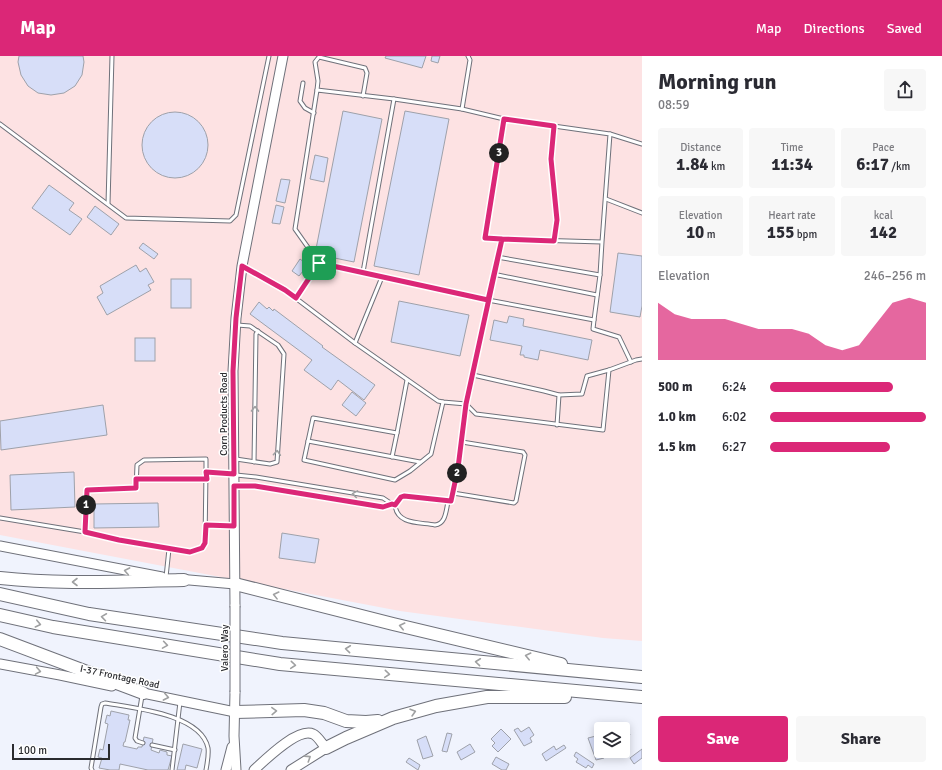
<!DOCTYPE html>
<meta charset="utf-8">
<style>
:root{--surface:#fff;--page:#f7f7f7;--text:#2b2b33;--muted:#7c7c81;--accent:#db2777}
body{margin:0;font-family:Signika,sans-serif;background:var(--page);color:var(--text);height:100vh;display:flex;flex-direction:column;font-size:15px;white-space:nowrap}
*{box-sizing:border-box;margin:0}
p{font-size:13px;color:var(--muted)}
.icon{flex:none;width:22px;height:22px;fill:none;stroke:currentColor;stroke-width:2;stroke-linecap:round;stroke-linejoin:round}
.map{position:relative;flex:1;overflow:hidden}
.drawer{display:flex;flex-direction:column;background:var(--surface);width:300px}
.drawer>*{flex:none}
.controls{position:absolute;left:594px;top:666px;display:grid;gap:8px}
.controls a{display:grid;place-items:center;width:36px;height:36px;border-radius:4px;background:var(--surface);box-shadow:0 2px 10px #0003;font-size:20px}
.scale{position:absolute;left:12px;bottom:10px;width:98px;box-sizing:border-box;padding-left:4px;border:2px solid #2a2b2f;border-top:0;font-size:11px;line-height:14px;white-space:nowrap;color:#2a2b2f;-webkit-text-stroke:3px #fff;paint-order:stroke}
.pin{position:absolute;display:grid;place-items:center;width:34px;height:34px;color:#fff;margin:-17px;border-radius:8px;box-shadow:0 2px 6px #0006}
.km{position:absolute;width:20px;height:20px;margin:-10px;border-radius:50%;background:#222;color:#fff;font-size:11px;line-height:20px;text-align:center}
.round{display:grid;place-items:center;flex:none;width:42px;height:42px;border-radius:4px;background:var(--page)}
.overview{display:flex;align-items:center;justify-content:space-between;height:68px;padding:0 16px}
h1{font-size:22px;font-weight:700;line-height:30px}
.stats{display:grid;grid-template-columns:repeat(3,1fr);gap:6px;height:68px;padding:4px 16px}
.stats div{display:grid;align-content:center;border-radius:4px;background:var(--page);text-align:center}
.stats b{font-size:17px;font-weight:700}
.stats small{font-size:11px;font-weight:400}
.stats p{font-size:11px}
.chart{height:112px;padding:8px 16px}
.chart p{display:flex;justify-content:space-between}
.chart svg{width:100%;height:72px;margin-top:4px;fill:var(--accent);opacity:.7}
.button{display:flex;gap:8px;margin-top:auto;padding:8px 16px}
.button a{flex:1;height:46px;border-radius:4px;background:var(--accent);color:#fff;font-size:16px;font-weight:700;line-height:46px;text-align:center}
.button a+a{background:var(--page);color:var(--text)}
ul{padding:0 16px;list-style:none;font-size:13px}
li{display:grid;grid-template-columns:64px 48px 1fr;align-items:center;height:30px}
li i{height:10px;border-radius:5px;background:var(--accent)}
header{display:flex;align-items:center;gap:24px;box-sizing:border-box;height:56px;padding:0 20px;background:var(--accent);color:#fff}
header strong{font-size:19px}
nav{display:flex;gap:22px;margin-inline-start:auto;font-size:14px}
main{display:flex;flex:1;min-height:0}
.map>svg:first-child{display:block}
.industrial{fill:#fde2e3}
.building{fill:#d7def8;stroke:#9ea1aa}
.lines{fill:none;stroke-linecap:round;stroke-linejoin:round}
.lane-casing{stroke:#6f717a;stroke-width:5}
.secondary-casing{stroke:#6f717a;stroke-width:11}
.highway-casing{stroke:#6f717a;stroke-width:14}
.lane{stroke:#fff;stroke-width:3}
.secondary{stroke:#fff;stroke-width:9}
.highway{stroke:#fff;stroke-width:12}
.secondary-bridge-casing{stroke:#6f717a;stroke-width:11;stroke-linecap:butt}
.secondary-bridge{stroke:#fff;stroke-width:9}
.oneway{stroke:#9fa0a1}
.route-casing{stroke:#fff;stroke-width:8}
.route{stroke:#db2777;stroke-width:5}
.labels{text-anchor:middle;stroke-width:3;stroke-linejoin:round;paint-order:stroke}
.street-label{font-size:10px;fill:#2a2b2f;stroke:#fff}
</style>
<header>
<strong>Map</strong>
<nav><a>Map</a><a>Directions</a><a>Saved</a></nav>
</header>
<main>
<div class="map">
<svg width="642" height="714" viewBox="0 0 642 714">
<rect width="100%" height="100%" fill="#f0f3fd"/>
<path class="industrial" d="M0,0H642V585L603,582L400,555L0,479Z"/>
<g class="building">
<path d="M19,0H83L84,6L82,19L75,30L64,37L51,39L38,37L28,30L21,19L18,6Z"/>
<path d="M386,0H426L422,12L385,2Z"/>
<path d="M432,0H440L438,7L431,5Z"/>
<path d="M343,55L382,63L354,206L315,198Z"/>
<path d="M405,55L449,63L419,219L374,210Z"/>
<circle cx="175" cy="89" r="33"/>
<path d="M315,99L328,102L324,126L310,123Z"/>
<path d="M281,123L290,124L285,147L276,145Z"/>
<path d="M49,129L74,147L69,154L82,163L70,179L32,152Z"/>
<path d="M276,149L284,151L280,168L272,167Z"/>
<path d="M95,150L119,168L111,179L87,161Z"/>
<path d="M143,187L158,198L154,203L139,192Z"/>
<path d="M618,197L642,200V250L640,261L610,256Z"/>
<path d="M300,203L308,209L299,220L292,215Z"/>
<path d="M136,209L140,216L146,212L154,226L148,229L151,234L107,259L97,241L103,237L100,230Z"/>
<rect x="171" y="223" width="20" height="29"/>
<path d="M399,245L469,259L460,300L391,286Z"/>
<path d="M259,246L267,253L269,251L273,255L274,253L323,290L322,291L375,329L364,344L338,324L331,334L304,314L312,304L250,258Z"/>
<path d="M509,260L524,263L523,270L592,284L588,304L540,294L538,304L524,301V299H520L522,290L490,284L494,264L507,267Z"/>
<rect x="135" y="282" width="20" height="23"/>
<path d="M352,336L366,347L356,360L342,349Z"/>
<path d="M103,349L107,379L1,394L0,365Z"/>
<path d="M74,416L75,451L11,454L10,419Z"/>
<path d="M158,447L159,471L94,472V448Z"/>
<path d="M282,477L319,483L315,507L279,502Z"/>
<path d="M111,655L129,659L128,664H130L125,686H124L123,690L137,693L138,691H142L144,681L153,683L151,694L159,697L160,694L167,696V699L172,700L168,714H148L120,708L119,714H110L99,712L102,702L98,701L100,693L103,694L108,668L105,667L107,659L110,660Z"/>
<path d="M529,671L534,679L530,682L532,686L524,690L514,674L518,672L521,676Z"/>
<path d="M501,673L511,683L498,696L492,690L495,687L491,683Z"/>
<path d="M625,676L630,678L623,694V681Z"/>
<path d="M447,677L452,678L447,696L442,695Z"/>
<path d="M426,680L433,700L423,703L417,684Z"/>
<path d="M596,680L604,702L596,704L588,682Z"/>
<path d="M183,688L202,693L197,712L186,709L185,714H177Z"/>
<path d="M470,688L475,696L461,704L457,696Z"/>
<path d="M564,689L566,692L546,705L542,698L554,690L556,694Z"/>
<path d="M642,693V702L634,708L630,702Z"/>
<path d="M576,696L594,708L592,712L588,709L586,712L576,706L578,703L574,700Z"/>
<path d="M496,701L509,708L506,714H502L492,708Z"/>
<path d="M409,702L420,709L418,714L406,706Z"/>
</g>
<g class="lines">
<g class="lane-casing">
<g id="lane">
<path d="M303,27L300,45L305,52L314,57"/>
<path d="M317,34L318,25L315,6L319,1L365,12L367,17L363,40"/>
<path d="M462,53L470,4L468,0"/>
<path d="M0,68L126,162L230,165L236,159L269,0"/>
<path d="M554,70L551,103L557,164L554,185"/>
<path d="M610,78L642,88"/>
<path d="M606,143L642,157"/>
<path d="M108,148L112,0"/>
<path d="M502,183L485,182L504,63"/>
<path d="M497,201L600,219"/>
<path d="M243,211L285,234L355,287L438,345L443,346L466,348C479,294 488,238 502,183L602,186L610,78L504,63L462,53L394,43L317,34L295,173L319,207L488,244L594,264L600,219L602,186"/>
<path d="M363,216L394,43"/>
<path d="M493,218L597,239"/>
<path d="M296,242L319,207"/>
<path d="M594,264L593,273L619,281L631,306"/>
<path d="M355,287L382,221"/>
<path d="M473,319L544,335L559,339L557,369"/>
<path d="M407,324L397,377L313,362L304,404L395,424L410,415L431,398L443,346"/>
<path d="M559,339L582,338L587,320L609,314"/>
<path d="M466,348L476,358L603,374L609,314L636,304L642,303"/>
<path d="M308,385L420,406"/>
<path d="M462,386L466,348"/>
<path d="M392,401L397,377"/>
<path d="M236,403L270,408L277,406L284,298L278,289L250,270L237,269"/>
<path d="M254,406L256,278L258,275"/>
<path d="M136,423H207"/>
<path d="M236,430H255L383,451L392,448L395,449L401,441L404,440L448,446L452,444L462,386L523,396L525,399L516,445L514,447L453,437"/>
<path d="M395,449C397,469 420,466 435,469C446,468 446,454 448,446"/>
<path d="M0,462L85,476L119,484L190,496L202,492L205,487L206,416L256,421L383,442L392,448"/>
<path d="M206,469H234"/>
<path d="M85,476L87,434L136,432L137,409L144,404L206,403V416"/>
<path d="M166,521L169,493"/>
<path d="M142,640L135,682L137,685L143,687"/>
<path d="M152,689L175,694"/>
<path d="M92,714L91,712L101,651L102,648L105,647C134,652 201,658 208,692C209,699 207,708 206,714"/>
<path d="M172,714L180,646"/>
</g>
</g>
<g class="secondary-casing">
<g id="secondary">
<path d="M0,490L162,521"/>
<path d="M178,523L235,528"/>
<path d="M235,550L233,315L236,262L242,210L283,0"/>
<path d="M0,608L60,619L112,630"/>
<path d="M138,636L235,656"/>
<path d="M235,636L234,680L236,714"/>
<path d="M226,714L232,691"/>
<path d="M254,714C265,704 298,671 313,678C318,680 322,688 326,692L291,714"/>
</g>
</g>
<g class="highway-casing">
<g id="highway">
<path d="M0,522C61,529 123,525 184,524"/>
<path d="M235,528L393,568L561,608"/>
<path d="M0,538L89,558L282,587L642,621"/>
<path d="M0,559L53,571L280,608L642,641"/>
<path d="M0,583L143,637"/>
<path d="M235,656L304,654L324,657L346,665L366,666L378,665"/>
<path d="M326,692L346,682L393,662L436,650L487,641H565"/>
</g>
</g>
<use href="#lane" class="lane"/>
<use href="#secondary" class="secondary"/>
<use href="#highway" class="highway"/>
<g class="secondary-bridge-casing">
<path id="secondary-bridge" d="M235,550V636"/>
</g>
<use href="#secondary-bridge" class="secondary-bridge"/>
</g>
<defs><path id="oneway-chevron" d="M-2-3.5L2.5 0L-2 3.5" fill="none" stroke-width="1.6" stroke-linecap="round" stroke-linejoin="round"/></defs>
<g class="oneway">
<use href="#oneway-chevron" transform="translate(255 353) rotate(-89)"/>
<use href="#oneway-chevron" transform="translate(277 397) rotate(-86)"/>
<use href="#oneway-chevron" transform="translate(355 438) rotate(-171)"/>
<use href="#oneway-chevron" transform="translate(127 515) rotate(-169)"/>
<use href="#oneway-chevron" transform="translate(75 526) rotate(-180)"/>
<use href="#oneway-chevron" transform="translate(276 539) rotate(-166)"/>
<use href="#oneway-chevron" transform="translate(104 561) rotate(-172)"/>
<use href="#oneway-chevron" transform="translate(38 568) rotate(13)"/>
<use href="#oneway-chevron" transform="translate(402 570) rotate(-167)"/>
<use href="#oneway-chevron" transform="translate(165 589) rotate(9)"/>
<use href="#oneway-chevron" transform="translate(348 593) rotate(-174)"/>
<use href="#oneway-chevron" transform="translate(528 600) rotate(-167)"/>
<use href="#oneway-chevron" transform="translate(478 606) rotate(-174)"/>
<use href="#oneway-chevron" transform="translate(293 609) rotate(5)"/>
<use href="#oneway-chevron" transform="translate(38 615) rotate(10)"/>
<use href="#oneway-chevron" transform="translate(387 618) rotate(5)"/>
<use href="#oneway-chevron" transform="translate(166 641) rotate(11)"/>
<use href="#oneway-chevron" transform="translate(274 655) rotate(-2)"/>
<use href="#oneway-chevron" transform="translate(413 656) rotate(-16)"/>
<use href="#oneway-chevron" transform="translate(308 702) rotate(-33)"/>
</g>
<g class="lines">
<g class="route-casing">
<path id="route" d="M319,207L296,242L285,234L242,210L236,262L233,315L234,418L206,416L207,423H136V432L87,434L85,476L119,484L190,496L202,492L205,487L206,469L234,470V430H255L383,451L392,448L395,449L401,441L404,440L451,445L458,412L466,348L502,183L554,185L557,164L551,103L554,70L504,63L485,182L502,183L488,244L319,207"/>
</g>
<use href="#route" class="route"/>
</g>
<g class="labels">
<g class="street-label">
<text transform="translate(223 358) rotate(-90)" y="4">Corn Products Road</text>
<text transform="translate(224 592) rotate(-90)" y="4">Valero Way</text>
<text transform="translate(120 620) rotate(12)" y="4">I-37 Frontage Road</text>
</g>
</g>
</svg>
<div class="controls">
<a><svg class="icon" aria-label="layers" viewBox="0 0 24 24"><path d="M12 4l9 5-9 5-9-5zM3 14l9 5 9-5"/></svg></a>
</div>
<div class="scale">100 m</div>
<div class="pin" style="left:319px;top:207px;background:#1e9e55"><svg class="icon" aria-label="arrive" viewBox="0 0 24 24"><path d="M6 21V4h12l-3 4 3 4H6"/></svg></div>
<b class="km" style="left:86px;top:449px">1</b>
<b class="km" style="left:457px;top:417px">2</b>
<b class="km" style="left:499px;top:97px">3</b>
</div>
<section class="drawer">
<div class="overview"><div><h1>Morning run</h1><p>08:59</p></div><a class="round"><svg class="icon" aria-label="share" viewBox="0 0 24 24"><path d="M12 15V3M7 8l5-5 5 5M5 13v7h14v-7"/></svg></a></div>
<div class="stats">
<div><p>Distance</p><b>1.84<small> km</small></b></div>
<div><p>Time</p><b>11:34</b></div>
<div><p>Pace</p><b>6:17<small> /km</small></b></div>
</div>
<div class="stats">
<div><p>Elevation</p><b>10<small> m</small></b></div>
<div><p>Heart rate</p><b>155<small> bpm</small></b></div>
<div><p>kcal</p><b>142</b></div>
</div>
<div class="chart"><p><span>Elevation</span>246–256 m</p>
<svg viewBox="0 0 160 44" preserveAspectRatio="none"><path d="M0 44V9L10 16L20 19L30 19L40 19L50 22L60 25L70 25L80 25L90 28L100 35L110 38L120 35L130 22L140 9L150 6L160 9V44z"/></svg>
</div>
<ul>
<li><b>500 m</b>6:24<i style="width:79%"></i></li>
<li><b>1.0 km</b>6:02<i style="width:100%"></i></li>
<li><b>1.5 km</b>6:27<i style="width:77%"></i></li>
</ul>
<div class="button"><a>Save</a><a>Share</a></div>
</section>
</main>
